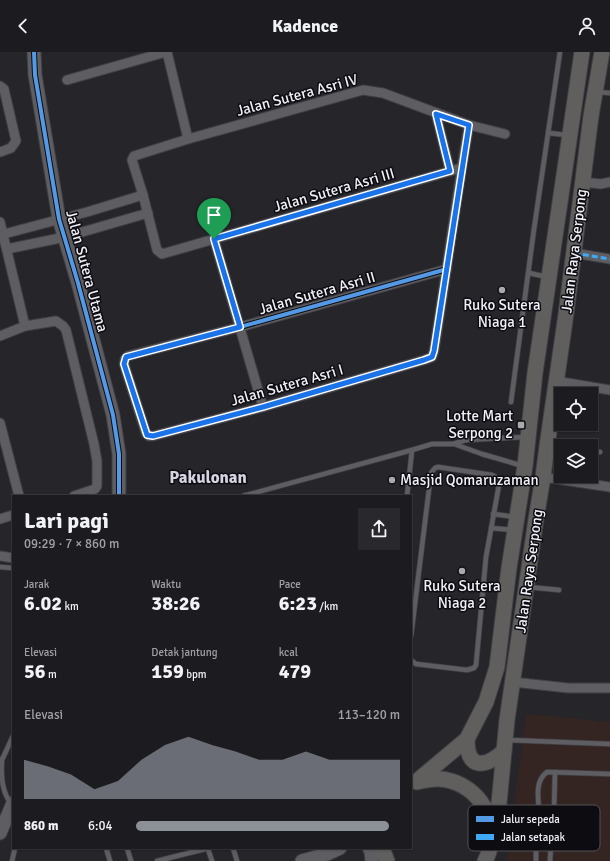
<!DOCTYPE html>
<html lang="id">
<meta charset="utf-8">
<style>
:root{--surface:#1c1c20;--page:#29292d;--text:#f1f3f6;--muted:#a0a1a5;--line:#3a3a3e;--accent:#8c9099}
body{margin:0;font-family:Signika,sans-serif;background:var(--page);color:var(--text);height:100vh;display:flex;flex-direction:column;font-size:15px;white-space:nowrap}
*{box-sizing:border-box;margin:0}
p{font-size:13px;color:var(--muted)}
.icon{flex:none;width:22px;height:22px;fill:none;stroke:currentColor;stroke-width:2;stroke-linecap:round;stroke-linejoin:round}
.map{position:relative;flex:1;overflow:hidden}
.drawer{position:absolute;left:12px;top:443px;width:400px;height:354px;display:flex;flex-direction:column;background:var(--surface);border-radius:0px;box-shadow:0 1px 3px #0004,0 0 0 1px var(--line)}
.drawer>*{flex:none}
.tools{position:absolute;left:554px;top:335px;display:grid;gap:8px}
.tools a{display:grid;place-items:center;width:44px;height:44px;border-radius:0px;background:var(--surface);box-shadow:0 1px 3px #0004,0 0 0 1px var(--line);font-size:20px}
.pin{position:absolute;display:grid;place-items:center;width:34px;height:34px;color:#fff;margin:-41px -17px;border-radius:50% 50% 50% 0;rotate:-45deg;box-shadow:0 0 4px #0007}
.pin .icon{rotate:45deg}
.round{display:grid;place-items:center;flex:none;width:42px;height:42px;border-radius:0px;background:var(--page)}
.summary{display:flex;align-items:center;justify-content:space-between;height:68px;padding:0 12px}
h1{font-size:22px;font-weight:800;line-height:30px}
.metrics{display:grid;grid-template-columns:repeat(3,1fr);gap:6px;height:68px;padding:4px 12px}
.metrics div{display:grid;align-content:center}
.metrics b{font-size:20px;font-weight:800}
.metrics small{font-size:11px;font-weight:400}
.metrics p{font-size:11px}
.chart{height:112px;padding:8px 12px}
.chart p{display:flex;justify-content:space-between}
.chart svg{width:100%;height:72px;margin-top:4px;fill:var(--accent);opacity:.7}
ul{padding:0 12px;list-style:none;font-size:13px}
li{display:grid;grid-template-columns:64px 48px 1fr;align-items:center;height:30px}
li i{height:10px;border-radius:5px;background:var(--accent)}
header{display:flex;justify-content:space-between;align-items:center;height:52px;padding:0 12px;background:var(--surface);font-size:18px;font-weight:800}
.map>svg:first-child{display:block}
.industrial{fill:#352522}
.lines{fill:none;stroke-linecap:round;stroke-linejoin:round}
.lane-casing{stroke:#403f44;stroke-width:6}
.street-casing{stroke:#403f44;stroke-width:11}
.secondary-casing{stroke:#403f44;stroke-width:15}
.primary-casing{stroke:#403f44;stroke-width:17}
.lane{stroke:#5e5d62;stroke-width:4.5}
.street{stroke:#5e5d62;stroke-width:9}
.secondary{stroke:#5e5d62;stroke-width:13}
.primary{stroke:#605f5d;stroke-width:15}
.quiet{stroke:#3fa9f5;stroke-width:3;stroke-dasharray:6 3;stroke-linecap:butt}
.cycleway-casing{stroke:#0d0c11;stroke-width:6}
.cycleway{stroke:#5399e6;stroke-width:4}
.route-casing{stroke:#fff;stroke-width:8}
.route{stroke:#1a73e8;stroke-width:5}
.poi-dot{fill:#aaa9b0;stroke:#0d0c11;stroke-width:1.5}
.labels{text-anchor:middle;stroke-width:3;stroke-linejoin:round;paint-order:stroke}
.street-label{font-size:15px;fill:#f2f0f8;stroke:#0d0c11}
.poi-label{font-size:15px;fill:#f2f0f8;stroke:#0d0c11}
.quarter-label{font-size:17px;font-weight:bold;fill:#d6d4e3;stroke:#0d0c11}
.key{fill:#0d0c11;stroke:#525056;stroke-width:1}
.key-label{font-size:11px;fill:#f2f0f8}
</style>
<header><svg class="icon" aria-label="back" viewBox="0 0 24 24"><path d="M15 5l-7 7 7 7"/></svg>Kadence<svg class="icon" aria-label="person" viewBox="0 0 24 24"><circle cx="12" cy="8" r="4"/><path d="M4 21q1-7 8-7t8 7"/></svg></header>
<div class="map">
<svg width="610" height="809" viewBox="0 0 610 809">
<rect width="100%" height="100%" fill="#25252a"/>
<path class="industrial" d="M526,662L610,670V809H507Z"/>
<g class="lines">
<g class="lane-casing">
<g id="lane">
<path d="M598,40L610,41"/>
<path d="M548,81L567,83"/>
<path d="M529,221L547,225"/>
<path d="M511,350L534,177L560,0"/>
<path d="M454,392L482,402L523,414"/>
<path d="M548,394L561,396"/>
<path d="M591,399L600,400"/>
<path d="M243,444L412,398L432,392H453L466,388L484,387L526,385"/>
<path d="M407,444L412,398"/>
<path d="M493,462L515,465"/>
<path d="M491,476L512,478"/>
<path d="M0,515L13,516"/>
<path d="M528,535L559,538"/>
<path d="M411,584L431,421L435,416L438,415L492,423C497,425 499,427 499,433L486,505L476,613L474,616L467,618L416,612L411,608"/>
<path d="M507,688L610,692"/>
<path d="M2,707C1,721 1,740 11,751"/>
<path d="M1,710L13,684"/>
<path d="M539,758C538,744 535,729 547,720L610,722"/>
<path d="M554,760C532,750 516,778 536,790C556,802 573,775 554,760L555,720"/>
<path d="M106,796L110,809"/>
<path d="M127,796L131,809"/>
<path d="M233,796L237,809"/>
<path d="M208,797L212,809"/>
<path d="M12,809L15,796"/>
<path d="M157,809L209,796"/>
<path d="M536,809V790"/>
<path d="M550,809L551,792"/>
</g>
</g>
<g class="street-casing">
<g id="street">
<path d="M167,0L188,87"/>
<path d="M67,28L166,0"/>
<path d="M0,34L4,37L16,89L11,96L0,100"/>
<path d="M436,62L450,119"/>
<path d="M461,116L162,202L157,198L143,143L132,108L134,104L188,87L363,38L383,41L469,73L505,82"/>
<path d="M582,130L601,132L610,130"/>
<path d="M0,170L25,274"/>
<path d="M4,182L87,160L143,143"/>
<path d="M214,187L263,355"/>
<path d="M7,197L65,185L148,161"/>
<path d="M574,201L610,207"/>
<path d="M447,217L240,275L128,304L125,307L124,312L146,381L149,384H153L263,355L424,308L432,305L434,299C446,224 456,148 469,73"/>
<path d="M0,284L25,274L56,269L63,274L66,278L94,392L97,409V434L95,437L74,444"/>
<path d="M556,329L610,338"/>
<path d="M0,371L19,444"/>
<path d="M543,425L610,435"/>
<path d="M0,467L13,463"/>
<path d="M0,504L13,506"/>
<path d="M513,630L568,636H610"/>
</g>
</g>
<g class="secondary-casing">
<g id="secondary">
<path d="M34,0L35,23L59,167L78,231L113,363L119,402V444"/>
<path d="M0,781L13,751"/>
<path d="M369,796L371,799L372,809"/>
<path d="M302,809L327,802L340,796"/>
</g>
</g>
<g class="primary-casing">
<g id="primary">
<path d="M467,687C467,718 485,716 504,699"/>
<path d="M417,729L467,687L486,650L497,615L509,516L525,414L535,321L582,0"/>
<path d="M417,730C429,727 440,725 451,729C485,739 502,778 485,809"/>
<path d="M492,777L499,751L507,668L536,467L543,425L547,394L566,262L591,64L602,0"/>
<path d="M382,796L387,809"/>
</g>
</g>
<use href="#lane" class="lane"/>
<use href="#street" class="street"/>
<use href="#secondary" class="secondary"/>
<use href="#primary" class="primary"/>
<path class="quiet" d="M574,201L610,207"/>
<g class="cycleway-casing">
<g id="cycleway">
<path d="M34,0L35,23L59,167L78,231L113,363L119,402V444"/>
<path d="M447,217L240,275L128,304L125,307L124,312L146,381L149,384H153L263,355L424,308L432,305L434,299C446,224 456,148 469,73"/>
</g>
</g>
<use href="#cycleway" class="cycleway"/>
</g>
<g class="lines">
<g class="route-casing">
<path id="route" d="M436,62L469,73L434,299L432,305L424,308L263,355L153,384L147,383L124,312L126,305L240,275L214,187L450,119Z"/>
</g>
<use href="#route" class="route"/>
</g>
<g class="poi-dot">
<circle cx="502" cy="238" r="4"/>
<rect x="517" y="369" width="8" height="8" rx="2"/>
<circle cx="392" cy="428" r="4"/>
<circle cx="462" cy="519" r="4"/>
</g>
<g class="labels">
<g class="street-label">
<text transform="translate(297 43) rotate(-15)" y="5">Jalan Sutera Asri IV</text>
<text transform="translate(334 138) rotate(-16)" y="5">Jalan Sutera Asri III</text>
<text transform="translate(574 199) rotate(-83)" y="5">Jalan Raya Serpong</text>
<text transform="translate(87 219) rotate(75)" y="5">Jalan Sutera Utama</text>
<text transform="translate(317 241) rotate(-16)" y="5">Jalan Sutera Asri II</text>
<text transform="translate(287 333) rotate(-16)" y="5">Jalan Sutera Asri I</text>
<text transform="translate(529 519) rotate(-82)" y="5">Jalan Raya Serpong</text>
</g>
<g class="poi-label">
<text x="502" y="258">Ruko Sutera<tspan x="502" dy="17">Niaga 1</tspan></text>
<text x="513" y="369" text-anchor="end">Lotte Mart<tspan x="513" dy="17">Serpong 2</tspan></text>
<text x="400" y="433" text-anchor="start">Masjid Qomaruzaman</text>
<text x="462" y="539">Ruko Sutera<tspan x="462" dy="17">Niaga 2</tspan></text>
</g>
<g class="quarter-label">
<text x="208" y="431">Pakulonan</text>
</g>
</g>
<rect x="468" y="753" width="132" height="46" rx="6" class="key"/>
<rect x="476" y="764" width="18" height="6" fill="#5399e6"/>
<rect x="476" y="782" width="18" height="6" fill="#3fa9f5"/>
<g class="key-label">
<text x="501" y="771">Jalur sepeda</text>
<text x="501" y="789">Jalan setapak</text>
</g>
</svg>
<div class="tools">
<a><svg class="icon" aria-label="locate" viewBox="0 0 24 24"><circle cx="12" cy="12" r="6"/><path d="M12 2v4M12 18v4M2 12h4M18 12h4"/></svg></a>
<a><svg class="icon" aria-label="layers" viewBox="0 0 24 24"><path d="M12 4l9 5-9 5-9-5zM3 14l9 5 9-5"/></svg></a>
</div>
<div class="pin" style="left:214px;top:187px;background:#1e9e55"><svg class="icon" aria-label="arrive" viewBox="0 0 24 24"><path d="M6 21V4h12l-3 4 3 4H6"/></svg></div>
<section class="drawer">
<div class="summary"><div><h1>Lari pagi</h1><p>09:29 · 7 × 860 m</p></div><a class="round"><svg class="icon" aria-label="share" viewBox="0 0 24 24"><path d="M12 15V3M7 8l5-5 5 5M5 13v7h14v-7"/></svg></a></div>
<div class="metrics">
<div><p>Jarak</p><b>6.02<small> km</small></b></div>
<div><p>Waktu</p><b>38:26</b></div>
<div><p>Pace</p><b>6:23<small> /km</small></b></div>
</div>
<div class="metrics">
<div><p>Elevasi</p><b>56<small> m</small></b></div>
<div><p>Detak jantung</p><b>159<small> bpm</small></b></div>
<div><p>kcal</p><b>479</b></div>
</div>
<div class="chart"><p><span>Elevasi</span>113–120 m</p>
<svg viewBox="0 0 160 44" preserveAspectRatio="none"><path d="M0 44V20L10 24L20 29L30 38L40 33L50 20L60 11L70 6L80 11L90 15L100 20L110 20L120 15L130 20L140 20L150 20L160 20V44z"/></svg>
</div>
<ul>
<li><b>860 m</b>6:04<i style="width:96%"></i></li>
</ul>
</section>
</div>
